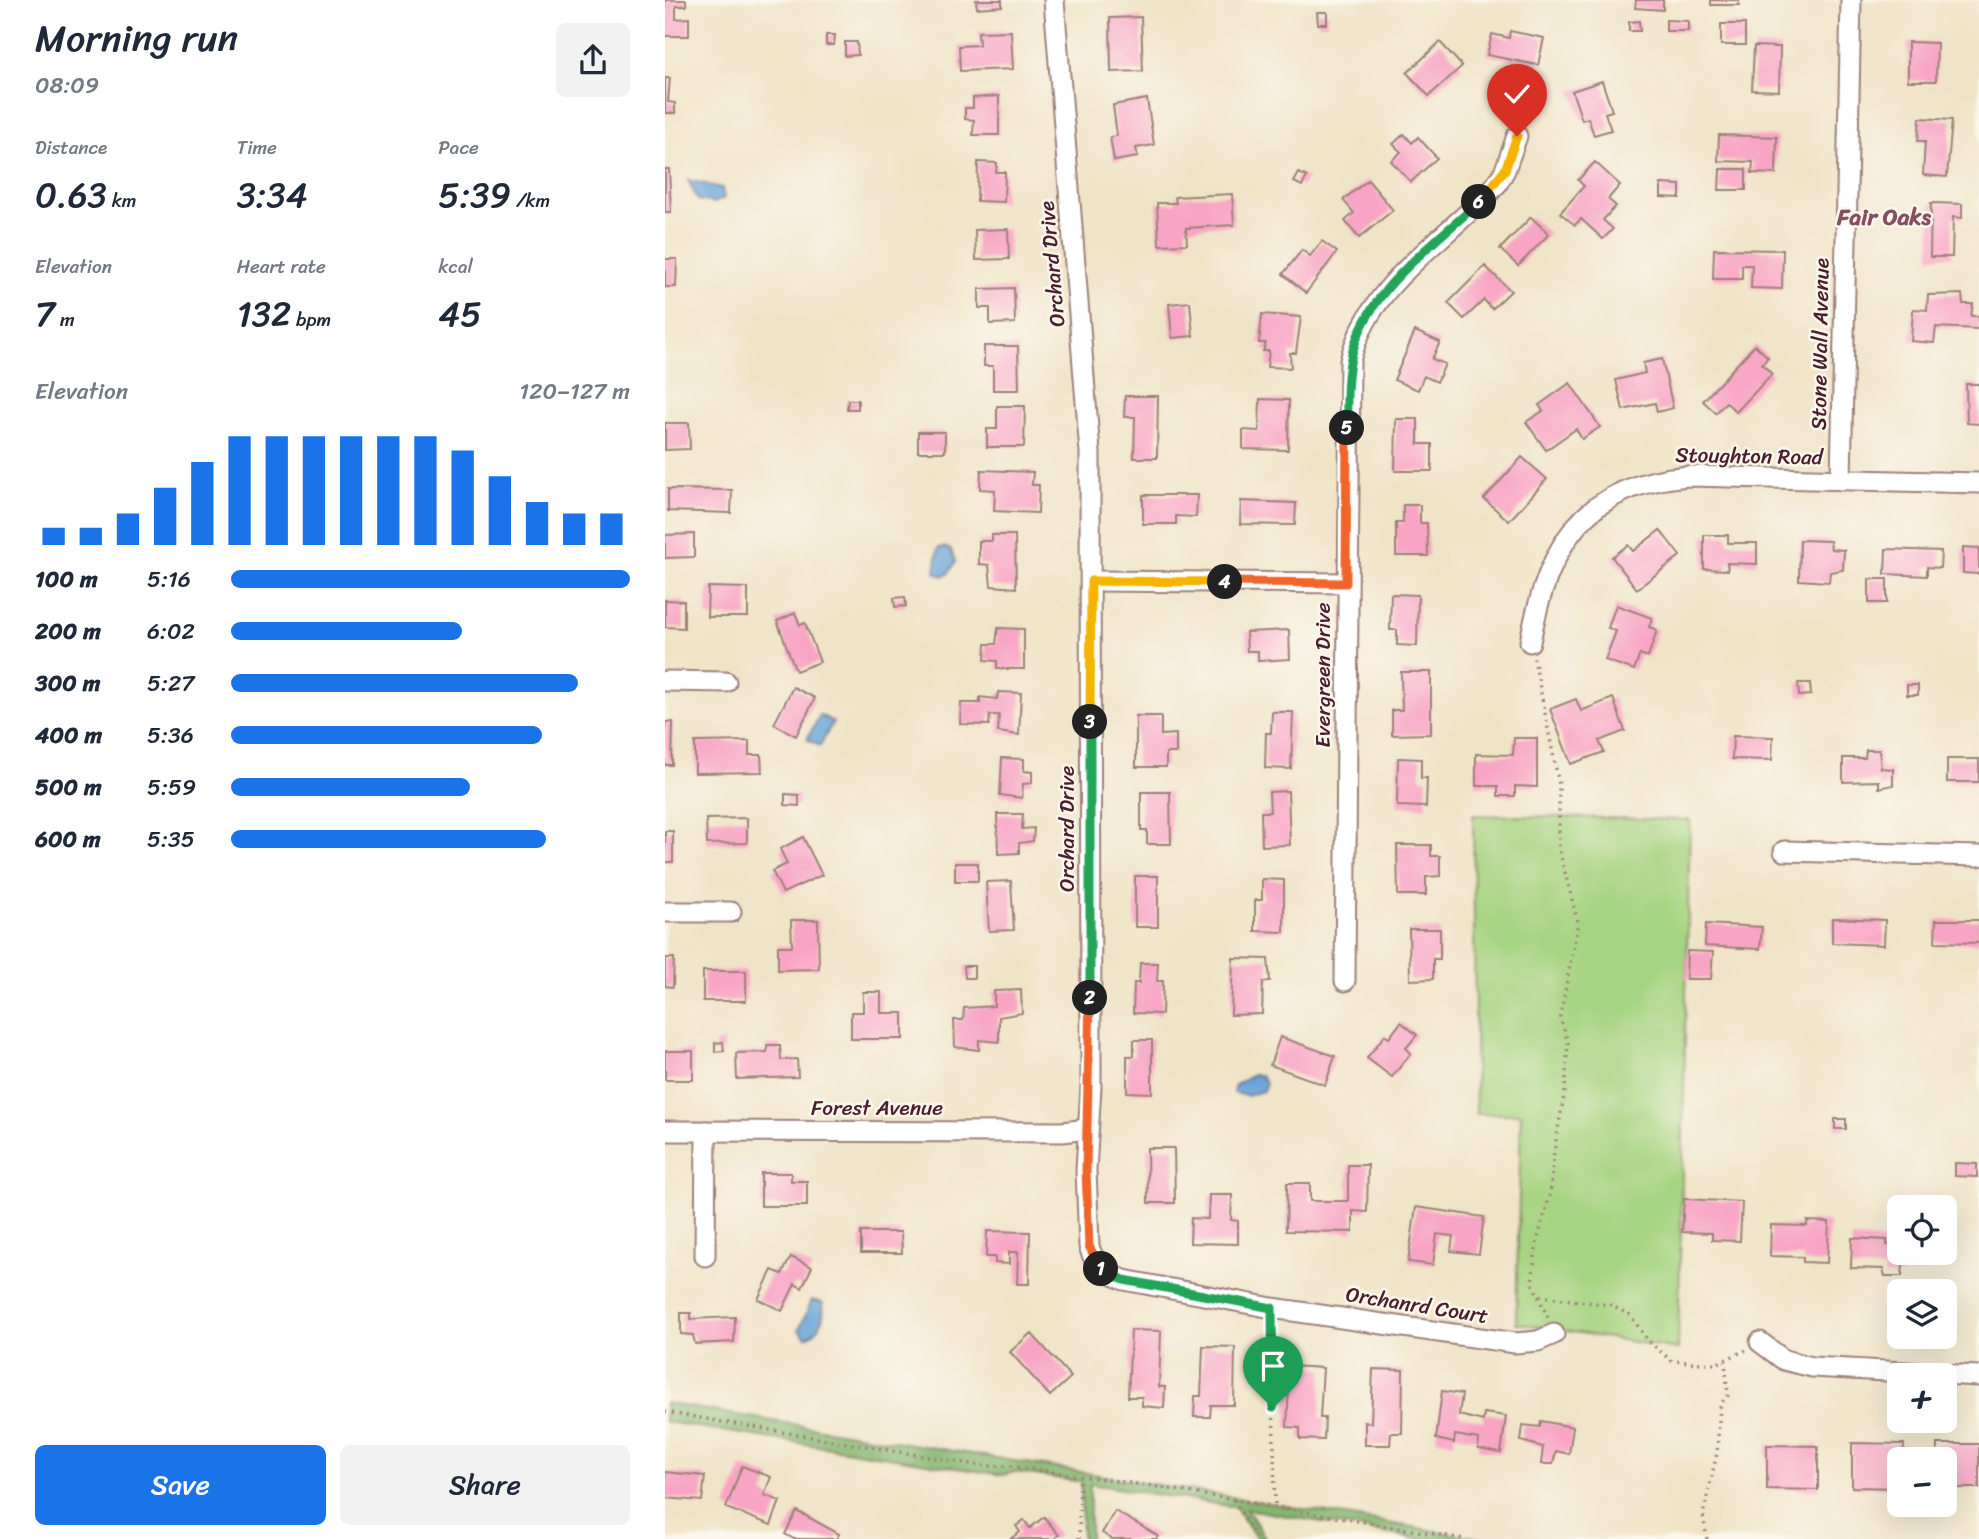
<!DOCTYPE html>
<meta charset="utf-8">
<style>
:root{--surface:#fff;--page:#f2f2f3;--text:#1f2937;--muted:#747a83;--accent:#1a73e8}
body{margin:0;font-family:Sriracha,sans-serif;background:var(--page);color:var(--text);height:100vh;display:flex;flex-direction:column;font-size:26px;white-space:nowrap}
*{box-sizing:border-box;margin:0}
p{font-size:23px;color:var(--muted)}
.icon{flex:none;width:38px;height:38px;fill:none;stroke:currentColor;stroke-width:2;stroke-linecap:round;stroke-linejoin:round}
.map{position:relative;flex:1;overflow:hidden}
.sheet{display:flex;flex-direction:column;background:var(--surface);width:665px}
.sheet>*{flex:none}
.controls{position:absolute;left:1222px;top:1195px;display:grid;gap:14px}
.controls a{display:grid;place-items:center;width:70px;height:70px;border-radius:10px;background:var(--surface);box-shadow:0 7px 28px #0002;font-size:35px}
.pin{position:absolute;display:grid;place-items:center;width:60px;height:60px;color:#fff;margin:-72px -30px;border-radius:50% 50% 50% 0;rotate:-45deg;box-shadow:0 0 7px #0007}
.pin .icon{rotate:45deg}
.km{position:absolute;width:35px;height:35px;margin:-18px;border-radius:50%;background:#222;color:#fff;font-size:19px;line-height:35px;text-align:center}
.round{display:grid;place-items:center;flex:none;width:74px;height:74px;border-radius:10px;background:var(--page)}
.head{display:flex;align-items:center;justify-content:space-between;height:119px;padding:0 35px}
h1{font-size:38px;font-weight:600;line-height:52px}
.stats{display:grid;grid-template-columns:repeat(3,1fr);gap:10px;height:119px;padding:7px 35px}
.stats div{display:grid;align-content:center}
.stats b{font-size:35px;font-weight:600}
.stats small{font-size:19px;font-weight:400}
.stats p{font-size:19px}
.chart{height:196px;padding:14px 35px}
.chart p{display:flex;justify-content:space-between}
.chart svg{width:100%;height:126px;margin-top:7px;stroke:var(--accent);stroke-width:6}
.button{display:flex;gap:14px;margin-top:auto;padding:14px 35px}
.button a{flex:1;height:80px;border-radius:10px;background:var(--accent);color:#fff;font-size:28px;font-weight:600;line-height:80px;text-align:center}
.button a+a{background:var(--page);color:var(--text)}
ul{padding:0 35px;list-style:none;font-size:23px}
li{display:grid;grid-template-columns:112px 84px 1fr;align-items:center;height:52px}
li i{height:18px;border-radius:9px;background:var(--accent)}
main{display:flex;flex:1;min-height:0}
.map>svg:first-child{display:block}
.green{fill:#a7d482;stroke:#787a56;stroke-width:2}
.forest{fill:#85b670;stroke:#686a4e;stroke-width:2}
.water{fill:#68a3d8;stroke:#596182;stroke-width:2}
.building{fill:#f8a4c4}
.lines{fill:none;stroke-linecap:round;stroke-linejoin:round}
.minor-casing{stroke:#9d827a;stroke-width:23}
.path{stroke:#9d827a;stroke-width:3.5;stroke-dasharray:2 5;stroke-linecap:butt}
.minor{stroke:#fff;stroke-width:19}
.split-1-casing{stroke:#fff;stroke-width:14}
.split-2-casing{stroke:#fff;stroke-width:14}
.split-3-casing{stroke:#fff;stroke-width:14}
.split-4-casing{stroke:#fff;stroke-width:14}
.split-5-casing{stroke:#fff;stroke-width:14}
.split-6-casing{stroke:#fff;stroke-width:14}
.split-7-casing{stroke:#fff;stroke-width:14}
.split-1{stroke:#22a559;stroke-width:9}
.split-2{stroke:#f0652b;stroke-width:9}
.split-3{stroke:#22a559;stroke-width:9}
.split-4{stroke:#f5b400;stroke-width:9}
.split-5{stroke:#f0652b;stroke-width:9}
.split-6{stroke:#22a559;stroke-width:9}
.split-7{stroke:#f5b400;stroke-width:9}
.labels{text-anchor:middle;stroke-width:5;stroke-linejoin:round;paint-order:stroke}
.street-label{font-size:21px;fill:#4a1f2b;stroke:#fbf7ec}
.neighbourhood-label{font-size:23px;font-weight:bold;fill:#874e61;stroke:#fbf7ec}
</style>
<main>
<section class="sheet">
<div class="head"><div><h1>Morning run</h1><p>08:09</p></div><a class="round"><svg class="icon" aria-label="share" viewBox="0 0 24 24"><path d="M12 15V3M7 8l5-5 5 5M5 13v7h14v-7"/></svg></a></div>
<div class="stats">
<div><p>Distance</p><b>0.63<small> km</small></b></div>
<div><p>Time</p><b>3:34</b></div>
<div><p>Pace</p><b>5:39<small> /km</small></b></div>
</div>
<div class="stats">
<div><p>Elevation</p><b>7<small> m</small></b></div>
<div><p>Heart rate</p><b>132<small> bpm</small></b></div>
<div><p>kcal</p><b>45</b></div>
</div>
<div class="chart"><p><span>Elevation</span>120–127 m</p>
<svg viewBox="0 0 160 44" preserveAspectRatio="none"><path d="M5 44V38M15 44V38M25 44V33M35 44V24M45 44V15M55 44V6M65 44V6M75 44V6M85 44V6M95 44V6M105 44V6M115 44V11M125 44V20M135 44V29M145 44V33M155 44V33"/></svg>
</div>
<ul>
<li><b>100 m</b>5:16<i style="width:100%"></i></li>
<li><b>200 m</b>6:02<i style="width:58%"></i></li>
<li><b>300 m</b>5:27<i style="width:87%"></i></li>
<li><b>400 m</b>5:36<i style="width:78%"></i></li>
<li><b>500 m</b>5:59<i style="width:60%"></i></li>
<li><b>600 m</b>5:35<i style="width:79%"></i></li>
</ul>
<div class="button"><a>Save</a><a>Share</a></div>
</section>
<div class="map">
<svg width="1314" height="1539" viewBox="0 0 1314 1539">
<rect width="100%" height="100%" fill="#fbf7ec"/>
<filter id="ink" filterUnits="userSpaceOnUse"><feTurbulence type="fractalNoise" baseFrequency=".0143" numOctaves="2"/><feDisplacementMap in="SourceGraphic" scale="14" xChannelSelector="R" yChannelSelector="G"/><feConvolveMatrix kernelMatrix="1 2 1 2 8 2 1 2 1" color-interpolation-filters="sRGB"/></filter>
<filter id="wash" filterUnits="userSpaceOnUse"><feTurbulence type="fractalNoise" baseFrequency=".00686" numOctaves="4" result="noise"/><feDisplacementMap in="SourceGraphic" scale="28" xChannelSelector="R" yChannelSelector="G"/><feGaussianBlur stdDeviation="1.57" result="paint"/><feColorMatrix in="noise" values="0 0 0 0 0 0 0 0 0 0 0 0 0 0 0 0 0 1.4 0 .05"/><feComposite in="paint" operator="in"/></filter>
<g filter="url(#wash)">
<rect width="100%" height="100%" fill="#f0e4c8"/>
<path class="green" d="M808,815L1025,820L1013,1349L851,1323L856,1114H811Z"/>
<path class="forest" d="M0,1403L819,1539H753L582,1509L601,1539H592L570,1507L425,1484V1539H417L416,1482L350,1472L337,1475L0,1422Z"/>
<g class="water">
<path d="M23,180L57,188L59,198L50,203L33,200Z"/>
<path d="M279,547L286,550L291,562L283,574L277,576L270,572L273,548Z"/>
<path d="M155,715L168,722L155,746L142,739Z"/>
<path d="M589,1074L596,1076L601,1083L598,1091L582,1096L569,1093V1086Z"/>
<path d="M147,1300L158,1303C160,1317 155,1333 141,1337L134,1330Z"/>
</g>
<g id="blocks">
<g class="building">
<path d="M0,0H21V6H11V19L24,18V36H0Z"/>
<path d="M311,0H337V6L312,8Z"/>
<path d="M971,0H998V10L970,8Z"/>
<rect x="1046" y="0" width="28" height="5"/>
<path d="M652,12H662V24H653Z"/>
<path d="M476,17L478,71L446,72L445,18Z"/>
<path d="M1001,20L1023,21V31H1001Z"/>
<path d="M974,21L975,31H964V22Z"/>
<rect x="1056" y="24" width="24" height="21"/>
<path d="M346,31L348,69L295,71L294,46L314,45L313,32Z"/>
<path d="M845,31L879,38L873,65L822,55L827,34L844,38Z"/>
<path d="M161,35H170L169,45H161Z"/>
<path d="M180,42H192L193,55L180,56Z"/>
<path d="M775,42L797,66L764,96L742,73Z"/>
<path d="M1243,42L1272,43L1271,81H1243Z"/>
<path d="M1089,46L1115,47L1114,91L1087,90Z"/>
<path d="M0,78H5L3,102L10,103V113H0Z"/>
<path d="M937,81L947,111L940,113L946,130L929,135L923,118L917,120L907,91Z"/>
<path d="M334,96V135H308L309,120L300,119V108H308V98Z"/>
<path d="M482,99L489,145L471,148L473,157L449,161L445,137L452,136L448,105Z"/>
<path d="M1255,118L1287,120L1282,177L1258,175L1260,141H1253Z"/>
<path d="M739,134L747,143L753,137L772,158L746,182L726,161L736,152L728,144Z"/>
<path d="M1054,135L1112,137L1111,174L1087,173L1088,162L1053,161Z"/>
<path d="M313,162L332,163L331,172H340L339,202L312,201Z"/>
<path d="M930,162L955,185L943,199L951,206L938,220L948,229L938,239L916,219L910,225L895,213L919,186L913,180Z"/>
<path d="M0,169H4L6,212H0Z"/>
<path d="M1055,169H1081V190H1054Z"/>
<path d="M634,173L642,177L637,186L629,182Z"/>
<path d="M703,180L728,210L694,238L680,221L689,213L678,200Z"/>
<path d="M996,184L1015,185V198L996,197Z"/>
<path d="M567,194L569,225L521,228L522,244L494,245L492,203H511L510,197Z"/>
<path d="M1266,203L1297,204V218L1288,217L1287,257H1265Z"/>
<path d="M866,217L884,234L853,266L835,249Z"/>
<path d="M343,229L344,259L311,260L310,230Z"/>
<path d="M657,241L672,252L641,293L618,274L637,250L645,256Z"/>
<path d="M1049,249L1118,250L1117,289L1086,288L1087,265H1077V279H1048Z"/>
<path d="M0,259H12L11,287H0Z"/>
<path d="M820,266L846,291L827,309L819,300L799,319L783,303Z"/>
<path d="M349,288L350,323L325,324V308H314V289Z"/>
<path d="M1297,294L1298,304H1308L1306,316H1314V329L1271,327L1269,343L1246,341L1248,309L1262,310L1263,295Z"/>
<path d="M525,302L528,336L507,338L504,304Z"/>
<path d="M597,314L636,317L631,353H625L626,368L602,367L604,351H598L601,343H594Z"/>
<path d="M750,331L775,342L767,359L780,364L772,382L759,376L753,390L729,380Z"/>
<path d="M1090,345L1103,357L1097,364L1107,374L1071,412L1061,402L1051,413L1038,401Z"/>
<path d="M319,346H353L354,390H328V366H319Z"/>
<path d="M997,359L1008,408L992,412L990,403L958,410L951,380L980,373L978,363Z"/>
<path d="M905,383L935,427L917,439L911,429L881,450L861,422L878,411L874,405Z"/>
<path d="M1301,384H1314V424L1302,423Z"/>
<path d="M460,396H493L492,458H469L470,417H459Z"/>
<path d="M595,399L624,400L623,450L578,449V430L594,431Z"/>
<path d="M183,400H193V409H182Z"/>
<path d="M332,406H360L359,447H322V429H332Z"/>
<path d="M731,419H753V444H767V471H730Z"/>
<path d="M0,423H24L25,449L0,450Z"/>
<rect x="253" y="432" width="27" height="20"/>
<path d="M857,457L882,479L844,521L819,499Z"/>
<path d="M316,470L368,472L367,485H374L373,513L329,511L330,490L315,489Z"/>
<path d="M3,489L67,490L66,513L3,511Z"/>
<path d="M478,495H532L531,517L511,516V524H478Z"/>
<path d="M576,501L631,503L630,525L575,524Z"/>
<path d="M738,505H755V523H762L763,556H731V523H738Z"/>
<path d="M995,530L1015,556L972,589L947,557L963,545L968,551Z"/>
<path d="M29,534V557L0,558V535Z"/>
<path d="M327,535H350L351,588L326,586L324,565L314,564V541H327Z"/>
<path d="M1039,535H1063V543H1092V564L1062,563L1063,570L1039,569Z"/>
<path d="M1135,540L1165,541L1166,549L1179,550L1178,570L1165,572L1164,582L1134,580Z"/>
<path d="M1298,547L1314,548V574L1298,573Z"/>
<path d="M1221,549L1276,551L1275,568L1262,567V576L1220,574Z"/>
<rect x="1204" y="579" width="18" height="24"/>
<path d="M43,587L83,588V617H42Z"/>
<path d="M726,594L753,595L752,646L732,645V630H725Z"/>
<path d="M240,597L241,606L230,607L229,598Z"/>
<path d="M0,600L19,601V628L0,627Z"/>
<path d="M951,605L987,618L984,627L992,630L983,657L975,654L969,670L940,660L951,631L943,628Z"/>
<path d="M130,613L135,625L140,623L155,662L131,671L112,621Z"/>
<path d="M333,628L359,629V669H332V661L320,660L321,644H331Z"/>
<path d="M624,630L625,659L593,661V651H582L581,632Z"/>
<path d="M736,672H766V734L727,735V710H737Z"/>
<path d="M1133,683H1145L1146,695L1134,696Z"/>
<rect x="1242" y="685" width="11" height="10"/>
<path d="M128,687L150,698L131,736L109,724Z"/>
<path d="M333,692L356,693L354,735L333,732L334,715H325L324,725L295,724L296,703H315V697L332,699Z"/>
<path d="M948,698L960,731L934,741L939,752L906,764L885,709L911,699L916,711Z"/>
<path d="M607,712H628L626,769L600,768L601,733H606Z"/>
<path d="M471,716H496V735L511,734V753H501V767H471Z"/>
<path d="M0,722H8L7,765H0Z"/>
<path d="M1068,736L1108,737L1107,760L1067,759Z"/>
<path d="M849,738H872V787L850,786V796H833V786H811V754L848,755Z"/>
<path d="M84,741V755H96L97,772L30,773V742Z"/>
<path d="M1201,750H1214L1216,768L1228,769V785L1214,788V781L1178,782V758H1200Z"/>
<path d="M337,758L359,759V771L367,772V783L358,784L357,798L335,795Z"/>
<path d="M733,758L756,759V778H762L761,807L732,806Z"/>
<rect x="1282" y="759" width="32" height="23"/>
<path d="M623,791L625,845L597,846L596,812H605L604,792Z"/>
<path d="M476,792H505L506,844H482V830H476Z"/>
<path d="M120,794L134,795V806L120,805Z"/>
<path d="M332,814H358L357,829L369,828L368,841L354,843V853L333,854Z"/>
<path d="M82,818V843L42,844L41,819Z"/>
<rect x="0" y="831" width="8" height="31"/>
<path d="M138,837L157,875L118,893L107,871L122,864L115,849Z"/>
<path d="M732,845H766V856H775V876L761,877V895H733Z"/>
<rect x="290" y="863" width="23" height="18"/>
<rect x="470" y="876" width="23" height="51"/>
<path d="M597,879L619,880V932L590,931V900H597Z"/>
<path d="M346,881L349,930L324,931L321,882Z"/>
<path d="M1167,918L1220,920L1219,945L1167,943Z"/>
<path d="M126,920H153L154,969L113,970V946H127Z"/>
<path d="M1271,920H1314V943L1270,942Z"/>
<path d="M1041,924L1097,927L1095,949L1040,946Z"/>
<path d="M744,929H775V959H768V979L745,980Z"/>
<path d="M1022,951L1048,952L1046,979H1021Z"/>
<path d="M0,958H9L8,987L0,986Z"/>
<path d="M568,958L603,959L605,981L598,982L597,1014L566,1015Z"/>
<path d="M475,963H493L492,981H498L497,1014L468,1013L469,983H474Z"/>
<path d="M299,966H309V978H300Z"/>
<rect x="38" y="971" width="43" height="30"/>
<path d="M356,990L357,1013L334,1017V1042L314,1040V1050L290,1047L289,1020H298L299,1008L329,1006V991Z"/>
<path d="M198,992H216V1013H238V1039H186V1012H198Z"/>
<path d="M736,1022L752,1035L741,1048L746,1053L727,1077L702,1058L720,1035L724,1038Z"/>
<path d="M615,1037L670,1056L660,1085L605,1065Z"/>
<path d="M469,1040H487V1093L462,1092V1056H469Z"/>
<path d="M58,1042L59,1051L50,1052V1043Z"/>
<path d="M102,1045H115L116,1060L132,1059L133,1077L72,1079L71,1053L102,1052Z"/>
<rect x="0" y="1051" width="28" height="29"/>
<rect x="1170" y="1119" width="11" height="10"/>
<path d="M482,1148H509L510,1203H483Z"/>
<path d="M1290,1163L1312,1164V1177L1290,1176Z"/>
<path d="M683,1165H703L702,1212L688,1211V1232L621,1231L622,1183H645V1201H683Z"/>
<path d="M96,1173H126V1181H142V1206H96Z"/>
<path d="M544,1195H567L566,1220L573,1221V1244L525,1243L526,1218L543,1219Z"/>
<path d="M1019,1199L1077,1202L1075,1241L1047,1240V1233L1017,1232Z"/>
<path d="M751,1207L819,1217L814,1254L786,1251L788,1236L772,1234L768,1265L743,1262Z"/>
<path d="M1142,1221L1164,1222L1162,1263L1138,1262V1257L1105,1256L1106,1225L1142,1226Z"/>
<path d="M322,1231L365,1232L364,1284H352L353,1252H344V1264L330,1263V1257H321Z"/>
<path d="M196,1232H236L237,1253H196Z"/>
<path d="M1187,1238L1222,1240V1245L1234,1246V1253H1239L1237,1276H1220L1218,1269L1186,1268Z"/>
<path d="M126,1257L147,1267L137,1288L130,1284L117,1311L93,1299L107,1270L117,1274Z"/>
<path d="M16,1313H26V1319L70,1317L69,1342L30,1344L28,1335L16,1334Z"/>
<path d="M466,1330L496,1331L494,1387H500L499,1408L477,1406V1397H463Z"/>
<path d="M366,1333L406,1377L385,1396L345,1352Z"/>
<path d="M538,1346L570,1347L569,1405H546L545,1417H529L530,1396H536Z"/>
<path d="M625,1366L658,1368L655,1418H660L659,1440L635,1439V1428L622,1427Z"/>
<path d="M708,1369L738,1370L737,1433H726L725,1445H700V1422L706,1423Z"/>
<path d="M777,1391L797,1394L794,1415L818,1421L819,1413L841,1416L836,1453L813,1449L814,1439L790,1435L789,1443L771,1439Z"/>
<path d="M876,1421L908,1427L904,1454L891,1451L888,1464H876L878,1447L856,1441L858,1425L875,1427Z"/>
<path d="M1187,1443L1239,1444L1238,1460H1234V1488L1187,1487Z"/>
<path d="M1272,1444H1314V1488H1279V1460H1272Z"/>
<path d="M1102,1445L1153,1446V1490L1102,1489Z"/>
<path d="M77,1466L106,1477L99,1495L115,1501L106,1525L61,1508Z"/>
<path d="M0,1472L40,1476L37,1501L0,1498Z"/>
<path d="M132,1511L174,1534L171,1539H129L120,1534Z"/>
<path d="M450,1511L493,1536L491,1539H447L437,1533Z"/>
<path d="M379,1517L394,1535L389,1539H345L355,1532L351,1526L359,1520L365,1528Z"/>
</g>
</g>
</g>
<g filter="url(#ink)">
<use href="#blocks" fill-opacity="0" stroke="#9d827a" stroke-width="2"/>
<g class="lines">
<g class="minor-casing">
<g id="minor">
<path d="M389,0L425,453L426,1087L421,1170L424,1246C430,1267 440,1272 459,1280L607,1308L850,1343L873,1341L889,1334"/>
<path d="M1176,480L1186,0"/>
<path d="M426,581L681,583"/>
<path d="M865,642C883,546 918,484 1024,476L1314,483"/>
<path d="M0,681L61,682"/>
<path d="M1119,851L1314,856"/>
<path d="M0,912H66"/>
<path d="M680,981L685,361C704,282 781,241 832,184L840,170L852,136"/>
<path d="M0,1131L397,1132L423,1129"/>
<path d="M40,1256L41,1131"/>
<path d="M1095,1342L1119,1360L1147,1367L1314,1376"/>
</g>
</g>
<g class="path">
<path d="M869,658L894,784V849L913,923L895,1017L903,1043L900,1091L889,1151L885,1195L872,1241L867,1282L883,1318"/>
<path d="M875,1296L945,1305L965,1315L984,1342L1007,1361L1051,1364L1081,1350"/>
<path d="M607,1327L610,1508"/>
<path d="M0,1412L317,1466H345L493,1487L799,1539"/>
<path d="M569,1500L592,1539"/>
<path d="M414,1539L415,1477"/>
<path d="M1042,1539L1038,1515L1052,1453L1055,1405L1063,1395L1060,1361"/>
</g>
<use href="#minor" class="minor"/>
</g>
</g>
<g class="lines" filter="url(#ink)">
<g class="split-1-casing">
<path id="split-1" d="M436,1269L459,1280L607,1308L608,1408"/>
</g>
<g class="split-2-casing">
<path id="split-2" d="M425,998L421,1170L424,1246L436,1269"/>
</g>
<g class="split-3-casing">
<path id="split-3" d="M425,722V998"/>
</g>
<g class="split-4-casing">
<path id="split-4" d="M425,722L426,581L560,582"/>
</g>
<g class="split-5-casing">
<path id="split-5" d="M560,582L681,583L682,428"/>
</g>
<g class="split-6-casing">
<path id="split-6" d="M682,428C682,405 681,380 686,358C700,291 767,246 814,202"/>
</g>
<g class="split-7-casing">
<path id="split-7" d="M814,202L840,170L852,136"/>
</g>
<use href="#split-1" class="split-1"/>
<use href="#split-2" class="split-2"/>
<use href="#split-3" class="split-3"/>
<use href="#split-4" class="split-4"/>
<use href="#split-5" class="split-5"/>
<use href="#split-6" class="split-6"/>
<use href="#split-7" class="split-7"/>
</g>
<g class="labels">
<g class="street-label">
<text transform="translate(387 264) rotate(-95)" y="7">Orchard Drive</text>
<text transform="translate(1155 344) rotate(-89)" y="7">Stone Wall Avenue</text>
<text transform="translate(1084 456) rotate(1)" y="7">Stoughton Road</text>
<text transform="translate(658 675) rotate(-90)" y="7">Evergreen Drive</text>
<text transform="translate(402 829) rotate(-90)" y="7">Orchard Drive</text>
<text x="212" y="1115">Forest Avenue</text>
<text transform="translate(752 1305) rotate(9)" y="7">Orchanrd Court</text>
</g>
<g class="neighbourhood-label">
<text x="1219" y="225">Fair Oaks</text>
</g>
</g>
</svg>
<div class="controls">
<a><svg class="icon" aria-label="locate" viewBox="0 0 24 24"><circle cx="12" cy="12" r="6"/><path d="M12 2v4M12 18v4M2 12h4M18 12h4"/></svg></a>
<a><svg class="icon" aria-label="layers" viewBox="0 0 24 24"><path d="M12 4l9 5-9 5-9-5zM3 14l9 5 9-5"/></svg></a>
<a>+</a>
<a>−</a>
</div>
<div class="pin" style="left:608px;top:1408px;background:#1e9e55"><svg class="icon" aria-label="arrive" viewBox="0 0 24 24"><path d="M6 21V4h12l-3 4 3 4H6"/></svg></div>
<div class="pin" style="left:852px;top:136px;background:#d93025"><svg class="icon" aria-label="check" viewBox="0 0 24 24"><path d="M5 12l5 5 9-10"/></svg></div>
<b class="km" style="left:436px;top:1269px">1</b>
<b class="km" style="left:425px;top:998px">2</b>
<b class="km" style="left:425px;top:722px">3</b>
<b class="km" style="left:560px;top:582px">4</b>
<b class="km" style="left:682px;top:428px">5</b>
<b class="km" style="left:814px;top:202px">6</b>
</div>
</main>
